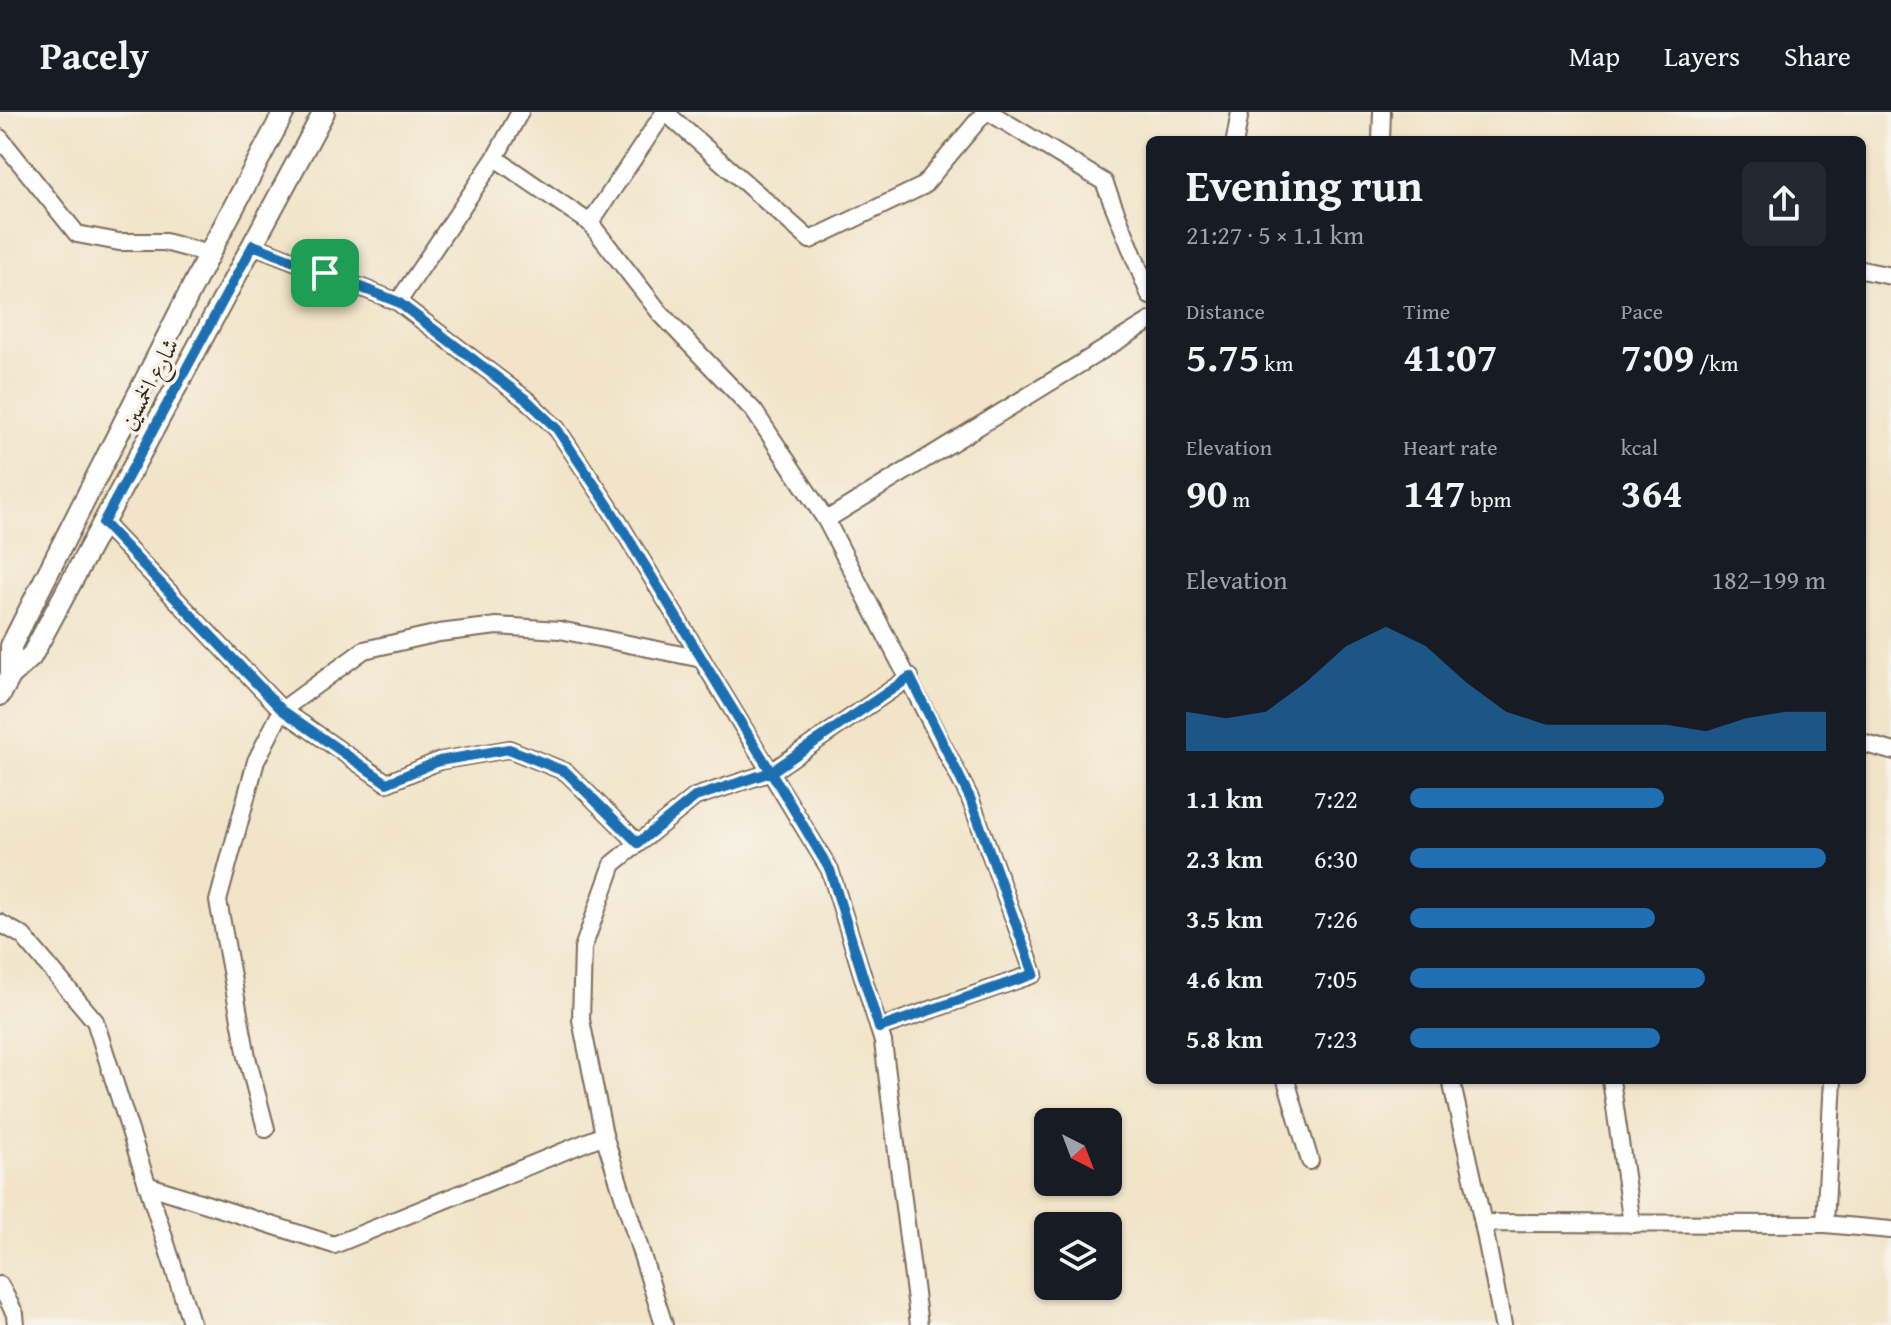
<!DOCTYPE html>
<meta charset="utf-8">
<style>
:root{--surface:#171b24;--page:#242831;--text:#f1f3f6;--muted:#9ea1a6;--line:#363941;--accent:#1f6fb2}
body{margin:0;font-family:"Gentium Book Plus",Amiri,serif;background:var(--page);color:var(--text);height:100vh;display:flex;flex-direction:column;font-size:30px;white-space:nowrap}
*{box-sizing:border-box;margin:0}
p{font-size:26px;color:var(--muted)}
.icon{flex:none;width:44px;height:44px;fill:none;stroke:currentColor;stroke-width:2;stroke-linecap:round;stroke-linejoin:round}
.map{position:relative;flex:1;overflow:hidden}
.side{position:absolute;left:1146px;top:24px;width:720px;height:948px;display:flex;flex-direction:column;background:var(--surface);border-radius:12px;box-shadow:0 2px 6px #0004}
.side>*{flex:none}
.needle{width:52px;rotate:138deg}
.buttons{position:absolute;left:1034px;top:996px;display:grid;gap:16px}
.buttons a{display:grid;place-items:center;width:88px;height:88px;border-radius:12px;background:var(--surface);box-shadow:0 2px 6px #0004;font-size:40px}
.pin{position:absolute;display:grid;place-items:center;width:68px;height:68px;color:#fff;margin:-34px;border-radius:16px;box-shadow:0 4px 12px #0006}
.round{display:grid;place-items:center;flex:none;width:84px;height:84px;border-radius:12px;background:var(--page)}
.summary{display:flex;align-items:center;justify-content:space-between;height:136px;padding:0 40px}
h1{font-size:44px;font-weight:700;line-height:60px}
.figures{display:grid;grid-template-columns:repeat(3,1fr);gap:12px;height:136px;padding:8px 40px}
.figures div{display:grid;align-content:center}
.figures b{font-size:40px;font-weight:700}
.figures small{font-size:22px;font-weight:400}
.figures p{font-size:22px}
.chart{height:224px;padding:16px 40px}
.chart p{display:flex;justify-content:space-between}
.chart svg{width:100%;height:144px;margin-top:8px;fill:var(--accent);opacity:.7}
ul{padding:0 40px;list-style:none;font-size:26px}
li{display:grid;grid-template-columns:128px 96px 1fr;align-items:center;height:60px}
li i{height:20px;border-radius:10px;background:var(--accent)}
header{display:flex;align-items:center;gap:48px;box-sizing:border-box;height:112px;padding:0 40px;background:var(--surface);border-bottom:2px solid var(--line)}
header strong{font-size:38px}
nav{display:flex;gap:44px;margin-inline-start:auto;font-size:28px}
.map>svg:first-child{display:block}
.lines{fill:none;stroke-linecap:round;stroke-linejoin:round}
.minor-casing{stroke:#7b6b5a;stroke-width:20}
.major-casing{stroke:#7b6b5a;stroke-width:24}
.minor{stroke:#fff;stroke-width:16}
.major{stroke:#fff;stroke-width:20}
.route-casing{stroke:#fff;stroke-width:16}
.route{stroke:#1f6fb2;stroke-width:10}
.labels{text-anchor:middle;stroke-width:7;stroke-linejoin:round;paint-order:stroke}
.street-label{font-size:24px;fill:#3b2a1e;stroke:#f7f3e8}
</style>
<header>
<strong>Pacely</strong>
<nav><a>Map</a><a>Layers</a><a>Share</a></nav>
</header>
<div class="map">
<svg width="1891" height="1213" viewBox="0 0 1891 1213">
<rect width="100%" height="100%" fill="#f7f3e8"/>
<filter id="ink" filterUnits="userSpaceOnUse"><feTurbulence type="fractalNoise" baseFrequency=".0125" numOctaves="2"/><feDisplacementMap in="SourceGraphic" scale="16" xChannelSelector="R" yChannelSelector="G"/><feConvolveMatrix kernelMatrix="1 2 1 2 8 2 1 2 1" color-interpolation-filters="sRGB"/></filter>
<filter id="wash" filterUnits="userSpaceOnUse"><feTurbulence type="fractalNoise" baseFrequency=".006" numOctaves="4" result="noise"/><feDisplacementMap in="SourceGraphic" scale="32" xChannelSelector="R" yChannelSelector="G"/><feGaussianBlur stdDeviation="1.8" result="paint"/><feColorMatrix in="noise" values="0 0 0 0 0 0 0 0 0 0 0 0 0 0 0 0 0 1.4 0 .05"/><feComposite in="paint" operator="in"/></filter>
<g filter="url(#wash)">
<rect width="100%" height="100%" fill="#f1e4c9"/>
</g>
<g filter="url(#ink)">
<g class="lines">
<g class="minor-casing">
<g id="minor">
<path d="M665,0L810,128L923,74L985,0"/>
<path d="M989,0L1104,70L1150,184"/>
<path d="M0,26L77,122L119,130H165L209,142"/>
<path d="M1235,28L1240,0"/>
<path d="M1381,28L1382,0"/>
<path d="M495,46L590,111L661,202L754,299L826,408L970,686L1034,862L879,916"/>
<path d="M590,111L664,1"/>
<path d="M253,133L398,190L528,289L557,317L608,393L830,758L883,930L919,1213"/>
<path d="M1862,158L1891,164"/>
<path d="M398,190L495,46L520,0"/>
<path d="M826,408L1150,209"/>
<path d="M103,411L282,598L387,671L439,649L509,637L566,660L638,731"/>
<path d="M1862,631L1891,639"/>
<path d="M0,811L23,824L95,909L192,1213"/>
<path d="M1286,968L1310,1049"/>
<path d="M1451,968L1483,1111"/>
<path d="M1611,968L1632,1112"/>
<path d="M1833,968L1825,1112L1891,1118"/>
<path d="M266,1017L247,945L218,789L256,649L282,598L364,538L439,521L497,514L560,518L702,547"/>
<path d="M604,1023L581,908L583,836L613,752L695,685L771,660L910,565"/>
<path d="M147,1073L334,1133L604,1023L664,1213"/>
<path d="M0,1173L15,1202L16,1213"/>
<path d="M1503,1213L1483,1111L1825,1112"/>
</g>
</g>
<g class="major-casing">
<g id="major">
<path d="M11,563V534L209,142L284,0"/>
<path d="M0,583L11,563L31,545L324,0"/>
</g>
</g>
<use href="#minor" class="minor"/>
<use href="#major" class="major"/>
</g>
</g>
<g class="lines" filter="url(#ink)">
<g class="route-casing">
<path id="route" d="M325,161L253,133L103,411L282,598L387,671L439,649L509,637L566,660L638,731L695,685L771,660L830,758L879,916L1034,862L970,686L910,565L771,660L608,393L557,317L528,289L398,190L325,161"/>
</g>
<use href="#route" class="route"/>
</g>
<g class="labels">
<g class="street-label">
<text transform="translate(149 272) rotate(-62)" y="8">شارع الخمسين</text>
</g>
</g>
</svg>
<div class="buttons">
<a><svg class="needle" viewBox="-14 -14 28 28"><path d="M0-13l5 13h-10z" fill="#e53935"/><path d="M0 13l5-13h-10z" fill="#9ea1a6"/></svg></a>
<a><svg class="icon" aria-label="layers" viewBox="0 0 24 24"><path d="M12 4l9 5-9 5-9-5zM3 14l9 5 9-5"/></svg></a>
</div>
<div class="pin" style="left:325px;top:161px;background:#1e9e55"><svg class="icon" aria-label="arrive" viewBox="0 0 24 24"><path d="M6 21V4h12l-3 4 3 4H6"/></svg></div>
<section class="side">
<div class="summary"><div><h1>Evening run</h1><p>21:27 · 5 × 1.1 km</p></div><a class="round"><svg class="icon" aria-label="share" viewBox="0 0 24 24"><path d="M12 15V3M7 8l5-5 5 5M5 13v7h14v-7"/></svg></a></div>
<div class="figures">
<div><p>Distance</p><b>5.75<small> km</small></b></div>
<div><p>Time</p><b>41:07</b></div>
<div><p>Pace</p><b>7:09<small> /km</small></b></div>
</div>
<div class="figures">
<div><p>Elevation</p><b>90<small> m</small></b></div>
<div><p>Heart rate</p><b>147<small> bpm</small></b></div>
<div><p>kcal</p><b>364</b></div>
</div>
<div class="chart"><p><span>Elevation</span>182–199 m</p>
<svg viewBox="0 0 160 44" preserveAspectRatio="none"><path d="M0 44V32L10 34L20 32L30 23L40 12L50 6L60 12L70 23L80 32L90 36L100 36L110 36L120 36L130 38L140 34L150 32L160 32V44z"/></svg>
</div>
<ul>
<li><b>1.1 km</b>7:22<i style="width:61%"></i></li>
<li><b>2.3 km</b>6:30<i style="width:100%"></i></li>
<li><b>3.5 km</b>7:26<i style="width:59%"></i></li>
<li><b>4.6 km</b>7:05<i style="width:71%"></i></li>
<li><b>5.8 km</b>7:23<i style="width:60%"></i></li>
</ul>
</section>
</div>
